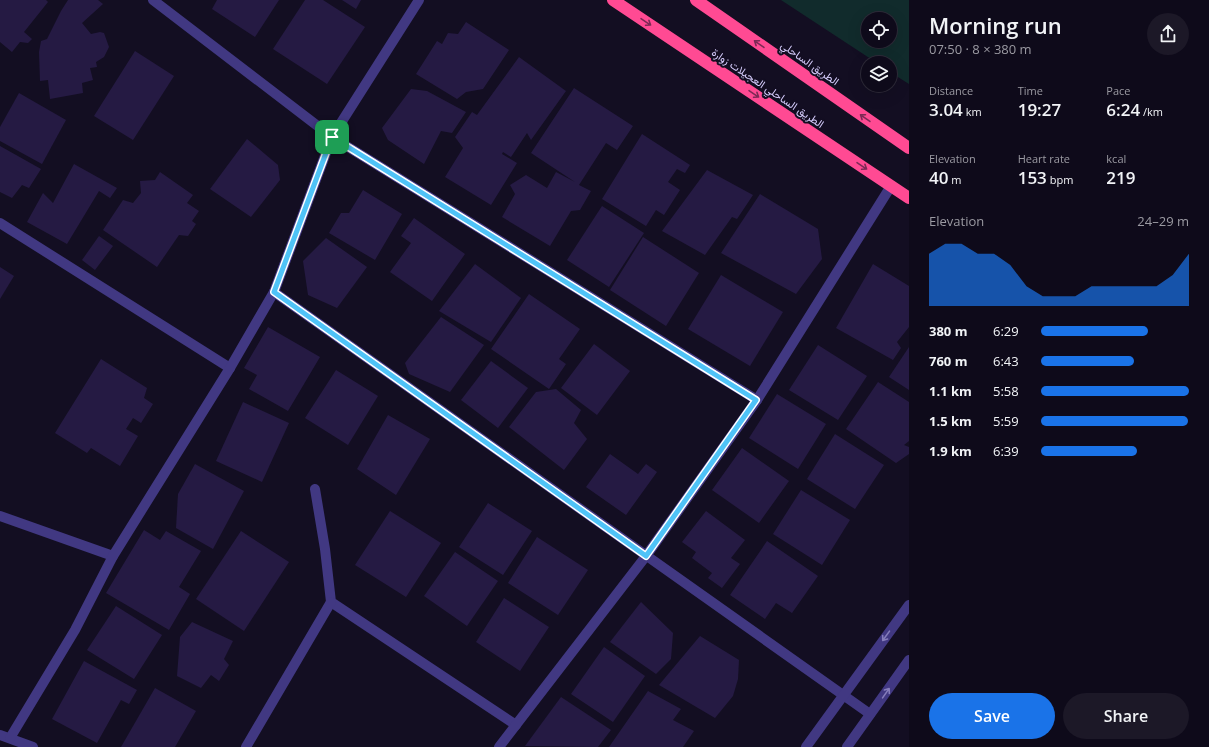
<!DOCTYPE html>
<meta charset="utf-8">
<style>
:root{--surface:#0e0a1a;--page:#1c1827;--text:#f1f3f6;--muted:#9b9aa2;--line:#2e2b39;--accent:#1a73e8}
body{margin:0;font-family:"Open Sans",Vazirmatn,sans-serif;background:var(--page);color:var(--text);height:100vh;display:flex;flex-direction:column;font-size:15px;white-space:nowrap}
*{box-sizing:border-box;margin:0}
p{font-size:13px;color:var(--muted)}
.icon{flex:none;width:22px;height:22px;fill:none;stroke:currentColor;stroke-width:2;stroke-linecap:round;stroke-linejoin:round}
.map{position:relative;flex:1;overflow:hidden}
.details{display:flex;flex-direction:column;background:var(--surface);width:300px}
.details>*{flex:none}
.fabs{position:absolute;left:861px;top:12px;display:grid;gap:8px}
.fabs a{display:grid;place-items:center;width:36px;height:36px;border-radius:50%;background:var(--surface);box-shadow:0 4px 16px #0002,0 0 0 1px var(--line);font-size:20px}
.pin{position:absolute;display:grid;place-items:center;width:34px;height:34px;color:#fff;margin:-17px;border-radius:8px;box-shadow:0 2px 6px #0006}
.round{display:grid;place-items:center;flex:none;width:42px;height:42px;border-radius:21px;background:var(--page)}
.overview{display:flex;align-items:center;justify-content:space-between;height:68px;padding:0 20px}
h1{font-size:22px;font-weight:600;line-height:30px}
.stats{display:grid;grid-template-columns:repeat(3,1fr);gap:6px;height:68px;padding:4px 20px}
.stats div{display:grid;align-content:center}
.stats b{font-size:17px;font-weight:600}
.stats small{font-size:11px;font-weight:400}
.stats p{font-size:11px}
.chart{height:112px;padding:8px 20px}
.chart p{display:flex;justify-content:space-between}
.chart svg{width:100%;height:72px;margin-top:4px;fill:var(--accent);opacity:.7}
.button{display:flex;gap:8px;margin-top:auto;padding:8px 20px}
.button a{flex:1;height:46px;border-radius:24px;background:var(--accent);color:#fff;font-size:16px;font-weight:600;line-height:46px;text-align:center}
.button a+a{background:var(--page);color:var(--text)}
ul{padding:0 20px;list-style:none;font-size:13px}
li{display:grid;grid-template-columns:64px 48px 1fr;align-items:center;height:30px}
li i{height:10px;border-radius:5px;background:var(--accent)}
main{display:flex;flex:1;min-height:0}
.map>svg:first-child{display:block}
.green{fill:#112b2c;fill-rule:evenodd}
.building{fill:#251a43}
.lines{fill:none;stroke-linecap:round;stroke-linejoin:round}
.street{stroke:#413882;stroke-width:10}
.highway{stroke:#ff4a93;stroke-width:12}
.oneway{stroke:#7d2955}
.oneway2{stroke:#857cba}
.route-casing{stroke:#fff;stroke-width:8}
.route{stroke:#4fc3f7;stroke-width:5}
.labels{text-anchor:middle;stroke-width:4;stroke-linejoin:round;paint-order:stroke}
.street-label{font-size:11px;fill:#d8cfff;stroke:#130e22}
</style>
<main>
<div class="map">
<svg width="909" height="747" viewBox="0 0 909 747">
<rect width="100%" height="100%" fill="#130e22"/>
<path class="green" d="M781,0H909V84L890,72V63H877ZM868,19H890V41H868Z"/>
<g class="building">
<path d="M0,0H46L48,2L24,32L32,39L28,43L20,42L12,52L0,42Z"/>
<path d="M68,0H98L103,4L82,23L91,34L100,32L104,33L109,47L104,57L96,62L97,67L90,68L93,80L82,83L83,93L50,99L48,80L40,81L39,52L41,41L47,39L61,11Z"/>
<path d="M217,0H279L255,37L212,9Z"/>
<path d="M305,0H323L365,27L327,84L273,49Z"/>
<path d="M342,0H361L356,9Z"/>
<path d="M466,22L509,50L483,89L466,92L457,99L416,74L437,41L442,44L448,33L458,34Z"/>
<path d="M135,51L174,76L133,140L94,116Z"/>
<path d="M519,57L566,91L531,140L527,133L511,157L503,152L502,154L517,163L491,205L445,177L463,148L455,137L472,112L477,115Z"/>
<path d="M574,88L633,126L617,150L606,143L579,185L591,191L580,210L571,211L550,246L502,217L515,194L510,185L526,175L547,188L556,172L575,182L531,153Z"/>
<path d="M411,89L427,91L466,112L452,133L441,131L424,164L388,140L382,128Z"/>
<path d="M19,93L66,120L42,164L0,141V127Z"/>
<path d="M642,134L690,165L685,173L677,169L668,182L680,190L664,215L656,210L646,226L602,199Z"/>
<path d="M247,139L278,165L280,180L251,217L210,189Z"/>
<path d="M0,146L41,169L29,188L22,185L12,198L0,192Z"/>
<path d="M74,164L117,188L110,198L99,191L67,244L27,222L43,193L53,203Z"/>
<path d="M707,170L753,195L737,219L732,217L705,255L662,231Z"/>
<path d="M160,172L193,195L187,203L199,211L192,221L196,224L188,236L179,235L157,267L103,230L123,200L133,203L141,193L140,181L155,180Z"/>
<path d="M363,190L402,214L375,260L329,233L341,213H349Z"/>
<path d="M760,194L818,229L822,259L796,294L721,253Z"/>
<path d="M602,206L644,233L609,287L567,260Z"/>
<path d="M414,218L465,254L432,301L390,272L411,243L401,236Z"/>
<path d="M99,236L113,246L95,270L82,260Z"/>
<path d="M643,237L699,273L666,326L610,290Z"/>
<path d="M326,238L367,267L337,308L308,295L303,261Z"/>
<path d="M475,264L521,298L491,342L439,311Z"/>
<path d="M873,264L909,286V327L897,342L901,348L893,360L836,328Z"/>
<path d="M0,267L14,276L0,299Z"/>
<path d="M721,275L783,312L750,366L688,329Z"/>
<path d="M529,294L580,329L559,359L566,364L549,389L491,349Z"/>
<path d="M441,317L484,345L450,392L409,374L405,363Z"/>
<path d="M268,327L320,357L288,411L249,389L257,375L244,368Z"/>
<path d="M594,344L630,371L597,415L561,388Z"/>
<path d="M818,345L867,376L838,420L789,390Z"/>
<path d="M909,347V390L889,377Z"/>
<path d="M101,359L147,388L144,398L153,404L141,423L133,418L126,429L138,436L120,466L91,448L87,453L55,433Z"/>
<path d="M491,361L528,388L498,428L461,400Z"/>
<path d="M336,370L378,396L348,445L305,418Z"/>
<path d="M878,382L909,402V441L904,445L909,447V454L896,463L846,429Z"/>
<path d="M556,389L581,410L574,423L587,439L564,470L509,427L536,392Z"/>
<path d="M777,394L826,424L798,469L749,438Z"/>
<path d="M243,402L289,423L262,482L216,461Z"/>
<path d="M388,415L430,439L396,495L357,469Z"/>
<path d="M835,434L884,465L855,509L807,479Z"/>
<path d="M742,448L789,481L759,523L712,490Z"/>
<path d="M610,454L638,474L646,464L657,472L626,515L586,487Z"/>
<path d="M195,464L244,491L213,549L176,528L178,494Z"/>
<path d="M801,490L850,520L822,565L773,534Z"/>
<path d="M488,503L532,531L503,575L459,547Z"/>
<path d="M390,511L441,543L406,597L355,565Z"/>
<path d="M706,511L745,540L731,558L740,564L722,588L708,578L712,573L692,558L696,552L682,542Z"/>
<path d="M144,530L160,540L166,531L201,551L179,587L190,594L169,630L106,593Z"/>
<path d="M241,531L289,562L244,631L196,599Z"/>
<path d="M537,537L588,570L558,615L508,583Z"/>
<path d="M767,541L818,576L792,613L776,603L765,619L730,595Z"/>
<path d="M455,552L498,581L467,626L424,596Z"/>
<path d="M504,598L549,627L520,671L476,642Z"/>
<path d="M641,602L673,633L671,659L656,674L610,642Z"/>
<path d="M116,606L162,635L134,679L87,650Z"/>
<path d="M192,622L233,641L224,659L229,665L219,681L211,675L201,688L177,676L180,637Z"/>
<path d="M700,636L739,660L738,679L733,696L715,718L659,685Z"/>
<path d="M604,647L645,676L613,722L571,694Z"/>
<path d="M84,661L137,690L129,704L121,700L97,743L52,719Z"/>
<path d="M155,688L196,711L175,747H121Z"/>
<path d="M648,691L681,709L673,720L694,731L683,747H609Z"/>
<path d="M561,697L611,730L598,747L525,746Z"/>
</g>
<g class="lines">
<g class="street">
<path d="M153,0L332,137L757,400"/>
<path d="M0,223L230,368"/>
<path d="M274,292L870,714"/>
<path d="M315,489L325,549L331,602L516,725"/>
<path d="M0,516L113,556"/>
<path d="M0,735L33,747"/>
<path d="M10,738L75,630L113,556L230,368L274,292L332,137L419,0"/>
<path d="M246,747L331,602"/>
<path d="M499,747L646,556L757,400L891,186"/>
<path d="M806,747L909,605"/>
<path d="M847,747L909,660"/>
</g>
<g class="highway">
<path d="M613,0L909,198"/>
<path d="M696,0L909,148"/>
</g>
</g>
<defs><path id="oneway-shaft" d="M-6 0H5M1.5-3L5.5 0L1.5 3" fill="none" stroke-width="1.6" stroke-linecap="round" stroke-linejoin="round"/></defs>
<g class="oneway">
<use href="#oneway-shaft" transform="translate(646 22) rotate(34)"/>
<use href="#oneway-shaft" transform="translate(759 44) rotate(-145)"/>
<use href="#oneway-shaft" transform="translate(754 94) rotate(34)"/>
<use href="#oneway-shaft" transform="translate(865 118) rotate(-145)"/>
<use href="#oneway-shaft" transform="translate(862 166) rotate(34)"/>
</g>
<g class="oneway2">
<use href="#oneway-shaft" transform="translate(886 636) rotate(126)"/>
<use href="#oneway-shaft" transform="translate(886 693) rotate(-55)"/>
</g>
<g class="lines">
<g class="route-casing">
<path id="route" d="M332,137L756,400L646,556L274,292Z"/>
</g>
<use href="#route" class="route"/>
</g>
<g class="labels">
<g class="street-label">
<text transform="translate(810 63) rotate(35)" y="4">الطريق الساحلي</text>
<text transform="translate(768 88) rotate(34)" y="4">الطريق الساحلي العجيلات زوارة</text>
</g>
</g>
</svg>
<div class="fabs">
<a><svg class="icon" aria-label="locate" viewBox="0 0 24 24"><circle cx="12" cy="12" r="6"/><path d="M12 2v4M12 18v4M2 12h4M18 12h4"/></svg></a>
<a><svg class="icon" aria-label="layers" viewBox="0 0 24 24"><path d="M12 4l9 5-9 5-9-5zM3 14l9 5 9-5"/></svg></a>
</div>
<div class="pin" style="left:332px;top:137px;background:#1e9e55"><svg class="icon" aria-label="arrive" viewBox="0 0 24 24"><path d="M6 21V4h12l-3 4 3 4H6"/></svg></div>
</div>
<section class="details">
<div class="overview"><div><h1>Morning run</h1><p>07:50 · 8 × 380 m</p></div><a class="round"><svg class="icon" aria-label="share" viewBox="0 0 24 24"><path d="M12 15V3M7 8l5-5 5 5M5 13v7h14v-7"/></svg></a></div>
<div class="stats">
<div><p>Distance</p><b>3.04<small> km</small></b></div>
<div><p>Time</p><b>19:27</b></div>
<div><p>Pace</p><b>6:24<small> /km</small></b></div>
</div>
<div class="stats">
<div><p>Elevation</p><b>40<small> m</small></b></div>
<div><p>Heart rate</p><b>153<small> bpm</small></b></div>
<div><p>kcal</p><b>219</b></div>
</div>
<div class="chart"><p><span>Elevation</span>24–29 m</p>
<svg viewBox="0 0 160 44" preserveAspectRatio="none"><path d="M0 44V12L10 6L20 6L30 12L40 12L50 19L60 32L70 38L80 38L90 38L100 32L110 32L120 32L130 32L140 32L150 25L160 12V44z"/></svg>
</div>
<ul>
<li><b>380 m</b>6:29<i style="width:72%"></i></li>
<li><b>760 m</b>6:43<i style="width:63%"></i></li>
<li><b>1.1 km</b>5:58<i style="width:100%"></i></li>
<li><b>1.5 km</b>5:59<i style="width:99%"></i></li>
<li><b>1.9 km</b>6:39<i style="width:65%"></i></li>
</ul>
<div class="button"><a>Save</a><a>Share</a></div>
</section>
</main>
